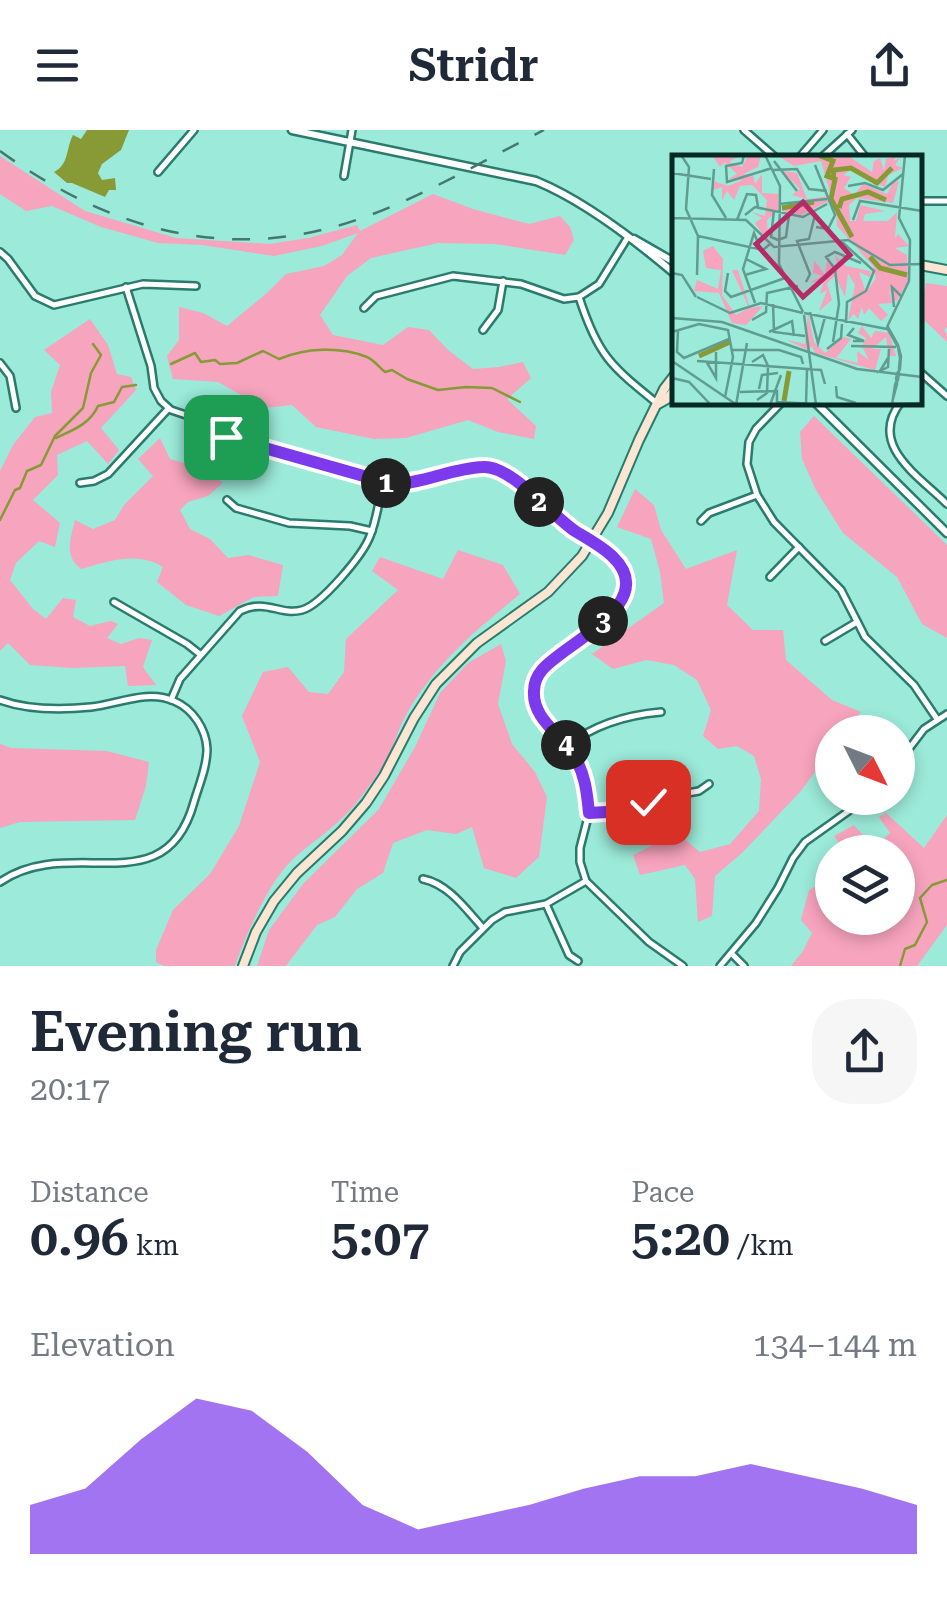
<!DOCTYPE html>
<meta charset="utf-8">
<style>
:root{--surface:#fff;--page:#f6f6f7;--text:#1f2937;--muted:#747a83;--accent:#7c3aed}
body{margin:0;font-family:"Roboto Serif",serif;background:var(--page);color:var(--text);height:100vh;display:flex;flex-direction:column;font-size:38px;white-space:nowrap}
*{box-sizing:border-box;margin:0}
p{font-size:32px;color:var(--muted)}
.icon{flex:none;width:55px;height:55px;fill:none;stroke:currentColor;stroke-width:2;stroke-linecap:round;stroke-linejoin:round}
.map{position:relative;height:836px;overflow:hidden}
.panel{display:flex;flex-direction:column;background:var(--surface);flex:1}
.panel>*{flex:none}
.needle{width:65px;rotate:132deg}
.buttons{position:absolute;left:815px;top:585px;display:grid;gap:20px}
.buttons a{display:grid;place-items:center;width:100px;height:100px;border-radius:50%;background:var(--surface);box-shadow:0 5px 15px #0003;font-size:50px}
.pin{position:absolute;display:grid;place-items:center;width:85px;height:85px;color:#fff;margin:-42px;border-radius:20px;box-shadow:0 5px 15px #0006}
.km{position:absolute;width:50px;height:50px;margin:-25px;border-radius:50%;background:#222;color:#fff;font-size:28px;line-height:50px;text-align:center}
.round{display:grid;place-items:center;flex:none;width:105px;height:105px;border-radius:40px;background:var(--page)}
.headline{display:flex;align-items:center;justify-content:space-between;height:170px;padding:0 30px}
h1{font-size:55px;font-weight:600;line-height:75px}
.metrics{display:grid;grid-template-columns:repeat(3,1fr);gap:15px;height:170px;padding:10px 30px}
.metrics div{display:grid;align-content:center}
.metrics b{font-size:50px;font-weight:600}
.metrics small{font-size:28px;font-weight:400}
.metrics p{font-size:28px}
.chart{height:280px;padding:20px 30px}
.chart p{display:flex;justify-content:space-between}
.chart svg{width:100%;height:180px;margin-top:10px;fill:var(--accent);opacity:.7}
header{display:flex;justify-content:space-between;align-items:center;height:130px;padding:0 30px;background:var(--surface);font-size:45px;font-weight:600}
.map>svg:first-child{display:block}
.green{fill:#f7a4be}
.water{fill:#879a36}
.lines{fill:none;stroke-linecap:round;stroke-linejoin:round}
.stream{stroke:#879a36;stroke-width:2.5}
.minor-casing{stroke:#2a7b6d;stroke-width:10}
.tertiary-casing{stroke:#2a7b6d;stroke-width:11}
.secondary-casing{stroke:#2a7b6d;stroke-width:12}
.minor{stroke:#fff;stroke-width:5}
.tertiary{stroke:#fff;stroke-width:6}
.secondary{stroke:#fce6d3;stroke-width:8}
.rail{stroke:#44786d;stroke-width:2.5;stroke-dasharray:18 18;stroke-linecap:butt}
.route-casing{stroke:#fff;stroke-width:20}
.route{stroke:#7c3aed;stroke-width:12}
.inset-river{fill:none;stroke:#879a36;stroke-width:5}
.inset-road{fill:none;stroke:#609d90;stroke-width:2.5}
.view{fill:#b52a67;fill-opacity:0.15;stroke:#b52a67;stroke-width:5}
.inset-edge{fill:none;stroke:#072923;stroke-width:5}
</style>
<header><svg class="icon" aria-label="menu" viewBox="0 0 24 24"><path d="M4 6h16M4 12h16M4 18h16"/></svg>Stridr<svg class="icon" aria-label="share" viewBox="0 0 24 24"><path d="M12 15V3M7 8l5-5 5 5M5 13v7h14v-7"/></svg></header>
<div class="map">
<svg width="947" height="836" viewBox="0 0 947 836">
<rect width="100%" height="100%" fill="#9cead9"/>
<g class="green">
<path d="M0,26L85,81L176,108L269,114L308,108L357,95L360,101L433,64L473,79L529,94L560,86L570,97L574,110L565,125L495,114L438,113L371,128L347,146L320,185L333,205L383,215L408,197L429,200L448,220L473,239L499,237L523,232L531,248L507,269L536,296L534,309L498,302L468,290L406,308L374,309L316,297L292,275L264,278L218,252L173,249L167,226L179,210V177L203,183L227,196L267,163L286,144L324,136L342,125L358,103L322,116L274,126L202,115L158,113L101,97L52,76L26,81L0,64Z"/>
<path d="M926,153L947,156V197L944,200L947,204V212L920,186V175L922,174Z"/>
<path d="M90,189L108,215L117,244L131,247L136,260L101,298L119,320L108,334L87,311L57,325L58,345L33,370L60,393L55,417L39,411L16,433L10,450L33,479L46,489L63,468L76,470L73,487L90,496L111,491L118,494L107,508L121,514L139,508L152,510L143,537L156,555L128,556L125,536L73,538L30,535L8,513L0,521V341L13,315L35,287L52,283L51,262L60,235L44,220Z"/>
<path d="M814,286L947,415V508L922,494L897,447L843,403L816,360L802,329L800,302Z"/>
<path d="M160,308L170,329L198,337L223,353L208,366L188,372L180,380L190,399L210,409L228,428L248,425L283,435L278,466L254,467L219,486L186,475L157,452L163,437C137,421 109,431 81,439C63,425 71,408 75,390L93,399L115,390L124,375L153,346L138,329Z"/>
<path d="M635,359L654,375L661,400L686,439L737,420L727,475L753,500H783L786,530L832,570L861,582L845,602H832V619L801,661L742,723L715,746L712,786L698,792L695,749L685,735L640,745L633,725L677,703L700,722L730,714L759,681L761,649L754,626L737,616L718,619L703,606L711,580L697,550L674,535L646,530L613,539L592,524L664,473L660,442L651,409L617,397Z"/>
<path d="M458,420L503,435L520,464C477,499 432,536 405,587C398,600 394,615 387,629C380,642 370,655 361,667C342,693 317,708 293,729C270,750 245,806 235,836H164L156,832V820L173,780L210,744L239,696L260,632L242,586L263,542L288,537L309,562L328,564L344,542L346,509L398,460L372,441L380,427L443,449Z"/>
<path d="M501,514L506,531L498,574L512,614L535,642L547,667L539,727L516,748L484,738L472,697L456,704L427,700L393,713L383,743L357,759L335,787L317,795L286,836H257L269,800L303,754L379,679L415,617L440,563L468,533Z"/>
<path d="M0,614L11,618L107,621L149,632L146,656L135,690L20,692L0,698Z"/>
<path d="M886,683L924,718L947,685V795L917,836H791L803,821L812,803L801,790L809,760L832,748V788H898V722H846L834,706L854,695L874,718L890,703L879,687Z"/>
</g>
<path class="water" d="M87,0H129L121,20L102,34L98,43L102,50L115,48L116,60H109L105,67L72,53H67L54,42C69,35 66,18 73,5L81,9Z"/>
<g class="lines">
<g class="stream">
<path d="M171,234L195,223L201,232L215,230L220,234L237,233L263,221L279,229C305,218 340,216 367,227C374,230 379,237 385,242L392,240L407,249L438,260L466,257L492,258L520,272"/>
<path d="M56,308C73,300 90,294 98,276L114,272L122,257L136,255"/>
<path d="M0,390L15,360L20,358L27,341L41,335L55,306L83,278L91,243L101,225L93,214"/>
<path d="M900,836L905,819L915,815L927,792L920,768L932,755L947,750"/>
</g>
<g class="minor-casing">
<g id="minor">
<path d="M744,0L776,28"/>
<path d="M847,4L866,28"/>
<path d="M799,28L823,0"/>
<path d="M821,28L852,0"/>
<path d="M158,42L194,0"/>
<path d="M344,46L352,0"/>
<path d="M920,71H947"/>
<path d="M0,122L8,129L35,166L54,175L143,154L196,156"/>
<path d="M126,157L151,236L154,258L161,271L171,280L198,289L226,307L383,352H412L479,337L496,339L509,346L566,395L615,429L624,448L621,470L592,501L543,539L534,558L535,574L541,586L573,624L583,644L589,683L580,718V732L586,751L649,812L683,836"/>
<path d="M579,167C598,226 611,236 658,274"/>
<path d="M364,178L376,166L453,146L521,154L564,169L579,167L599,154L628,107"/>
<path d="M483,200L498,180L503,151"/>
<path d="M0,233L10,246L16,278"/>
<path d="M920,242L947,266"/>
<path d="M782,272L756,299L749,312L747,334L757,365L774,392L841,460L865,507L914,555L937,589"/>
<path d="M901,272C867,315 919,346 947,374"/>
<path d="M80,353L94,351L108,344L168,279"/>
<path d="M227,370L236,378L289,393L350,396L372,401"/>
<path d="M701,391L709,383L757,365"/>
<path d="M770,447L799,417"/>
<path d="M114,472L187,514L201,525"/>
<path d="M825,511L857,492"/>
<path d="M0,570C28,580 62,580 91,577C118,574 148,559 174,571C193,579 206,599 207,619C207,637 199,655 194,672C165,777 72,703 0,752"/>
<path d="M171,570L180,549L240,481C267,468 279,486 302,480C321,475 363,425 370,406C377,389 379,370 383,352"/>
<path d="M567,616C595,594 626,585 661,582"/>
<path d="M898,633L924,599L947,584"/>
<path d="M589,683L625,681L659,668L699,661L709,654"/>
<path d="M423,749C448,754 465,778 482,797"/>
<path d="M546,774L569,825L578,831"/>
<path d="M732,824L744,836"/>
<path d="M453,836L460,822L492,790L505,782L546,774L586,751"/>
<path d="M720,836L756,793L778,758L793,728L805,712L867,668"/>
</g>
</g>
<g class="tertiary-casing">
<g id="tertiary">
<path d="M292,0L536,51C583,70 636,111 674,143"/>
<path d="M634,109L674,132"/>
<path d="M815,272L947,403"/>
</g>
</g>
<g class="secondary-casing">
<g id="secondary">
<path d="M920,135L947,140"/>
<path d="M658,274L667,269L674,260"/>
<path d="M243,836L256,802L274,771L297,743L342,701L366,673L384,646L414,588L436,554L477,513L548,462L582,426L608,383L639,310L664,259L674,246"/>
</g>
</g>
<use href="#minor" class="minor"/>
<use href="#tertiary" class="tertiary"/>
<use href="#secondary" class="secondary"/>
<path class="rail" d="M0,21C108,99 228,135 359,89C423,67 484,30 544,0"/>
</g>
<g class="lines">
<g class="route-casing">
<path id="route" d="M226,307L392,354C423,354 452,338 483,337C511,335 551,385 575,401C588,409 603,417 613,427C661,474 563,514 542,540C537,546 534,554 534,561C532,588 560,604 573,624C585,643 587,662 589,683L625,681L648,672"/>
</g>
<use href="#route" class="route"/>
</g>
<g transform="translate(672 25)">
<rect width="250" height="250" fill="#9cead9"/>
<path d="M40,0H68L57,7L70,12L76,1L89,0L86,12L71,19L81,20L83,29L90,19V38L106,39V55L95,65L96,87L83,68L90,63L80,57L93,61L95,45L80,30L68,31L62,45L55,36L50,45V32L41,35V26L56,31L71,25L57,24L65,19L53,7L48,12ZM175,0L200,17L202,6L208,3L212,16L214,4L226,0L221,6L228,3L223,10L231,13L216,20L213,32L179,15L171,20L179,22L172,33L182,40L191,29L215,39L221,28L227,26L221,48L185,43L177,50L178,66H184L188,50L213,56L193,59L191,66H216L225,57L223,83L226,79L237,91L223,93L235,100L236,126L224,147L216,134L221,148L206,149L216,160L209,166L197,153L192,160L190,152L186,164L182,159L176,165L183,130L176,118L173,142L163,121L155,128L160,145L147,156L155,135L148,139L152,125L137,128L150,121L141,118L142,105L153,120L155,106L167,116L163,100L174,111L198,116L199,117L198,122L187,117L194,138L204,123L201,111L165,71L164,53L155,47L129,60L108,55L135,44L120,40L128,34L110,16L125,18L135,44L159,41L149,6L122,11L105,0ZM41,91L51,104L50,140L64,160L77,153L60,115H66L78,153L91,151L74,170L60,168L47,138L22,136L25,125L46,134L49,115L34,113L31,96ZM136,158L142,187L153,198L172,182L179,184L164,203L186,208L185,196L197,205L190,191L194,183L186,178L190,171L199,183L203,176L217,178L224,201H217L214,182L200,194H209L203,215L143,198L140,191L136,195L115,185L133,189Z" fill="#f7a4be"/>
<path class="inset-river" d="M146,0L161,6L155,21L163,24L159,44L180,82M161,24L162,15L179,13L205,28L220,13M110,53L142,47M167,53L170,44L196,37L214,45M198,102L208,113L235,120M27,201L58,187M112,246L117,216"/>
<path class="inset-road" d="M9,0L17,12L14,54L26,81L25,120M72,0L70,8L54,11L55,27L100,13M93,0L108,31L107,109L131,157M102,6L125,36M143,10L163,60L156,74L144,72M42,14L40,40L54,63M101,15L125,14L137,34L155,36M0,18L39,24M176,31L193,28L211,35L231,19M107,49L155,44M102,55L99,82L106,85M73,60L83,52L131,62L155,49M0,63L74,65L102,92L176,85L218,110L250,109M65,65L75,39L84,40L86,52M181,65L188,46L250,56M26,81L91,95L98,89M106,85L114,82L117,60M169,86L202,116L194,136L175,147L174,168M0,87L1,0M0,118L10,120L24,142M56,118L53,136L59,142L113,123M73,120L94,114L74,104M134,127L138,119L125,86L137,84L143,60M25,142L58,158L89,148L131,158M83,148L71,114L82,78L89,95M101,149L102,177L133,181M222,152L220,132L230,142M138,157L146,188L153,162M132,158L215,174M132,160L144,250M0,163L50,167L185,214L250,222M80,165L94,157L95,138L126,131M215,172L237,126L238,85L227,63L233,0M6,175L5,197L12,203L57,184M0,177L27,169L56,175L61,202L53,242M97,177L120,166L122,181M181,186H192L176,180L182,173M161,187L167,149L163,114L154,102L163,97L189,108M179,191L224,192M155,194L169,183L170,169M60,195H107L129,202L131,209M216,203L208,216L216,212L217,194M0,206L65,250M25,206L149,215L153,229M34,206L44,223V197M80,207L91,200L96,211L95,238L85,245M0,223L17,227L39,250M164,231L165,242L184,248M87,234L90,220L106,218M68,237L105,236V250M106,247L143,249M220,249L250,248M64,250L75,188M98,250L109,220M134,250L135,214M220,250L223,230L224,227L225,226V225H226L227,218V213L228,203L226,192L215,173L216,172L226,190L229,201L228,213V214L227,216L226,217L225,219L224,224L225,226V229L221,244"/>
<path class="view" d="M131,47L178,100L131,142L84,89Z"/>
<rect width="250" height="250" class="inset-edge"/>
</g>
</svg>
<div class="buttons">
<a><svg class="needle" viewBox="-14 -14 28 28"><path d="M0-13l5 13h-10z" fill="#e53935"/><path d="M0 13l5-13h-10z" fill="#747a83"/></svg></a>
<a><svg class="icon" aria-label="layers" viewBox="0 0 24 24"><path d="M12 4l9 5-9 5-9-5zM3 14l9 5 9-5"/></svg></a>
</div>
<div class="pin" style="left:226px;top:307px;background:#1e9e55"><svg class="icon" aria-label="arrive" viewBox="0 0 24 24"><path d="M6 21V4h12l-3 4 3 4H6"/></svg></div>
<div class="pin" style="left:648px;top:672px;background:#d93025"><svg class="icon" aria-label="check" viewBox="0 0 24 24"><path d="M5 12l5 5 9-10"/></svg></div>
<b class="km" style="left:386px;top:353px">1</b>
<b class="km" style="left:539px;top:372px">2</b>
<b class="km" style="left:603px;top:491px">3</b>
<b class="km" style="left:566px;top:615px">4</b>
</div>
<section class="panel">
<div class="headline"><div><h1>Evening run</h1><p>20:17</p></div><a class="round"><svg class="icon" aria-label="share" viewBox="0 0 24 24"><path d="M12 15V3M7 8l5-5 5 5M5 13v7h14v-7"/></svg></a></div>
<div class="metrics">
<div><p>Distance</p><b>0.96<small> km</small></b></div>
<div><p>Time</p><b>5:07</b></div>
<div><p>Pace</p><b>5:20<small> /km</small></b></div>
</div>
<div class="chart"><p><span>Elevation</span>134–144 m</p>
<svg viewBox="0 0 160 44" preserveAspectRatio="none"><path d="M0 44V32L10 28L20 16L30 6L40 9L50 19L60 32L70 38L80 35L90 32L100 28L110 25L120 25L130 22L140 25L150 28L160 32V44z"/></svg>
</div>
</section>
